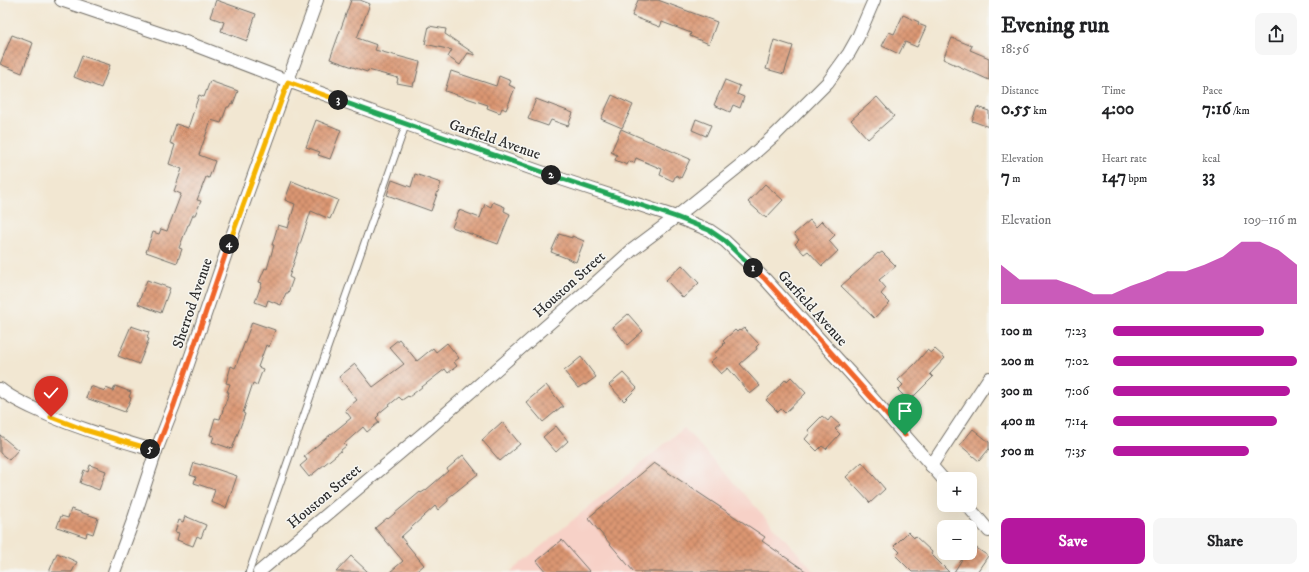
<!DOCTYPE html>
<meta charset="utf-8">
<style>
:root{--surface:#fff;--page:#f6f6f6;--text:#202124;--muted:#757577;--accent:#b5179e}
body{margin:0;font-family:"IM FELL DW Pica",serif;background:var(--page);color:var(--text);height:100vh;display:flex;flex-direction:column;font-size:15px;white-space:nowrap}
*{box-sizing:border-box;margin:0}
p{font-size:13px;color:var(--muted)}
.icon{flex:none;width:22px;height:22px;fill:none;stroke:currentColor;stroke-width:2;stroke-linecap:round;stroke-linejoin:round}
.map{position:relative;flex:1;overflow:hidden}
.sheet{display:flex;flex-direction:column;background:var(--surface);width:320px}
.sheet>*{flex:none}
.controls{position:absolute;left:937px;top:472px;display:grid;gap:8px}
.controls a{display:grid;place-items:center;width:40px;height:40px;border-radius:8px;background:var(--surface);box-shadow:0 4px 16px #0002;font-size:20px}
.pin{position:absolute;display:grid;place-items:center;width:34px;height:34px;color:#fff;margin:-41px -17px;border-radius:50% 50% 50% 0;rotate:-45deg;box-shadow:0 0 4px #0007}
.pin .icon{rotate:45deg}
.km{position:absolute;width:20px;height:20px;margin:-10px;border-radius:50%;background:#222;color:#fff;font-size:11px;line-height:20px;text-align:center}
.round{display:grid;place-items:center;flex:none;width:42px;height:42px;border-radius:8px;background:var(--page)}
.overview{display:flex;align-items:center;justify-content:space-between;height:68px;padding:0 12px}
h1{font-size:22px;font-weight:700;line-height:30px}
.figures{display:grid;grid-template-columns:repeat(3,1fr);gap:6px;height:68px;padding:4px 12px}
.figures div{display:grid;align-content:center}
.figures b{font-size:17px;font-weight:700}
.figures small{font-size:11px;font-weight:400}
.figures p{font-size:11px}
.chart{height:112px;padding:8px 12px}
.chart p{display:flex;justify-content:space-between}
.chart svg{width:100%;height:72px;margin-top:4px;fill:var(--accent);opacity:.7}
.button{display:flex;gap:8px;margin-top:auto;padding:8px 12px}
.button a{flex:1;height:46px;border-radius:8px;background:var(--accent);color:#fff;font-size:16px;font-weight:700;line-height:46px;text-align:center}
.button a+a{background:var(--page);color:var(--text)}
ul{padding:0 12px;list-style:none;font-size:13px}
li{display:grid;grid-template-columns:64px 48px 1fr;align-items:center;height:30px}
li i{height:10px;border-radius:5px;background:var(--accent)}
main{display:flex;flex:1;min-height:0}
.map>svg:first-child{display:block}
.built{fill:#f7d1c7}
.building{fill:url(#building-cross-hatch)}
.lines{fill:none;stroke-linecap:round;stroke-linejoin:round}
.service-casing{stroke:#716d65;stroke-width:8}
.minor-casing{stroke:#716d65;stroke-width:14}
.service{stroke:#fff;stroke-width:6}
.minor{stroke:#fff;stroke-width:12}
.split-1-casing{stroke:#fff;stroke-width:8}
.split-2-casing{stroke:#fff;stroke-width:8}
.split-3-casing{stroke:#fff;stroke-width:8}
.split-4-casing{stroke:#fff;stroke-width:8}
.split-5-casing{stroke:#fff;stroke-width:8}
.split-6-casing{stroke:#fff;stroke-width:8}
.split-1{stroke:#f0652b;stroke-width:5}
.split-2{stroke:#22a559;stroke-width:5}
.split-3{stroke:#22a559;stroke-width:5}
.split-4{stroke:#f5b400;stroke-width:5}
.split-5{stroke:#f0652b;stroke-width:5}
.split-6{stroke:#f5b400;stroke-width:5}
.labels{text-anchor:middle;stroke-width:3;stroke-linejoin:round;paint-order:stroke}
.street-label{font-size:15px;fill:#2b2b2b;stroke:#f6f6f2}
</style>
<main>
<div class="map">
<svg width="989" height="572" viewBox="0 0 989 572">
<defs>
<pattern id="building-cross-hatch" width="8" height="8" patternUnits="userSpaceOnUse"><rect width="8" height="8" fill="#db9672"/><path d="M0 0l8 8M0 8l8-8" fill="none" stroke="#b27b5e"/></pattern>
</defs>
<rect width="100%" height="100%" fill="#f6f6f2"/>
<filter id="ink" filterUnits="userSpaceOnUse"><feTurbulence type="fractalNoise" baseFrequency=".025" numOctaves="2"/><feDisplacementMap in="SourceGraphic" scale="8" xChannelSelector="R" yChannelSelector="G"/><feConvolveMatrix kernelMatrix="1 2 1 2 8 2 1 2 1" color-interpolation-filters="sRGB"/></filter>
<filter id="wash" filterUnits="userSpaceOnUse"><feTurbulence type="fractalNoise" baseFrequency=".012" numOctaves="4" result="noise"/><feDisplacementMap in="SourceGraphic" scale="16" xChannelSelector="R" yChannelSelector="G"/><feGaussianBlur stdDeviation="0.9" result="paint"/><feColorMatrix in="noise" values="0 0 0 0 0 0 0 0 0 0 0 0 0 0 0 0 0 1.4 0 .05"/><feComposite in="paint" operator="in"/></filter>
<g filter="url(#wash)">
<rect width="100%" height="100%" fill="#f2e7d2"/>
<path class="built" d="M684,428L815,572H510Z"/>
<g id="blocks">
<g class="building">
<path d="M216,0L256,14L247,41L221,31L224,22L210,17Z"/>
<path d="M351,0H360L370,4L357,38L377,45L375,50L420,62L415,82H414L413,86L397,83L398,78L368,70L367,72L330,59Z"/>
<path d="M638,0H658L717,22L709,44L690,36L691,33L662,22L660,27L632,16Z"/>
<path d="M903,15L919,22L918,24L926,27L917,47L905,42L899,54L882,46L889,32L894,34Z"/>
<path d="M429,26L446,29L445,34L475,54V55L468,53L460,65L448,57L452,50L425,44Z"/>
<path d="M12,35L33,43L22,73L0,64Z"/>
<path d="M952,38L972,46L970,50L989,58V80L943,59Z"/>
<path d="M774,40L793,46L784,74L766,69Z"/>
<path d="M82,56L110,65L101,88L74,77Z"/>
<path d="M451,71L496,86L499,76L511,81L509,85L515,88L506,110L502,108L500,113L487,108L488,105L445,91Z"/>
<path d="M725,80L740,86L737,94L744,97L740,108L733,105L730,112L714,105Z"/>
<path d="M210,81L238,91L233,104L231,103L229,107H227L221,123L211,120L199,155L215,161L209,178L206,177L197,200L201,201L195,215H193L189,225H188L179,248L182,249L177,263L146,252L153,232L159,234L161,229L167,231L181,194L174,191L182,169L169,164L175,145L170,143L176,124L188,128L199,95L204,97Z"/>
<path d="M612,95L633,105L622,128L601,119Z"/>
<path d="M877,97L894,116L868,139L851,120Z"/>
<path d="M536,99L573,113L568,126L551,120L548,126L528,119Z"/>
<path d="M977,107L989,111V127L972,121Z"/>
<path d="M696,119L711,125L706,136L692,130Z"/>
<path d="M316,120L341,130L330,159L318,155L320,152L306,147Z"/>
<path d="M621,129L690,159L681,178L676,175L673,181L660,175L662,169L636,158L634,163L629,161L627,165L615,160L617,155L611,152Z"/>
<path d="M415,174L441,183L431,211L387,195L392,180L411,187Z"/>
<path d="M292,181L338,200L330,219L311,211L289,277L293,279L288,293H286L281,305L268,300L266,306L255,302L262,283L259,282L265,268L267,269L274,245H272L278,225L288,228L295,204L285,200Z"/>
<path d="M765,184L783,200L766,218L748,202Z"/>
<path d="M493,202L505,207L504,211L510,214L498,244L452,227L459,210L480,218L485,204L491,207Z"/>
<path d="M810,220L816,227L822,221L835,235L829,241L838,251L822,266L808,251L804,254L795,244L799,240L794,234Z"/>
<path d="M559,234L572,238V236L584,241L576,262L551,252Z"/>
<path d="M882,252L896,266L879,280L886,288L881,294L890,303L874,318L841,286L878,253L879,254Z"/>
<path d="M682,265L699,283L683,298L666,280Z"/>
<path d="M147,280L170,288L161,313L138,304Z"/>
<path d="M628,314L643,331L627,345L613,327Z"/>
<path d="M252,322L275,330L269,347L266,345L258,367L263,369L257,385L253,383L243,413L245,414L232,449L212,442L214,436L210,435L215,418L220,419L229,392H227L230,384L226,383L231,366L235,368L236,366Z"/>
<path d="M131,326L149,332L147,338L149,339L139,364L118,356Z"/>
<path d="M744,328L759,344L756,347L757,349L740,364L760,386L750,394L728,368L721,374L710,362L716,357L714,354L724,345L723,344L725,343L723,341L735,330L737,332L739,330L740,331Z"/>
<path d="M399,339L417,361L433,348L436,352L447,343L459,358L454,362L457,366L448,373L445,369L409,397L408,396L402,400L399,397L378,414L379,415L376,418L379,422L367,432L363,427L344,444L346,446L341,450V451L309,477L300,466L307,460L304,456L351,418L345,410L357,400L339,377L355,364L373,387L404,364L389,347Z"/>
<path d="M935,349L945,358L930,374L933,377L911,399L910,398L908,400L898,390L903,385L898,380L915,364L927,350L931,353Z"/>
<path d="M581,357L596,377L585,385L584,384L578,388L564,371Z"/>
<path d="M623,373L637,388L624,401L609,385Z"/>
<path d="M791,377L806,393L785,413L781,409L778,412L766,400L786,379L787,381Z"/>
<path d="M546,385L564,407H561L543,422L526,402Z"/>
<path d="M90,386L105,391L106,388L113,391L115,386L131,392L129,397L131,398L125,412L86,398Z"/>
<path d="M822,416L828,421L831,417L840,425L835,429L840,434L826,449L822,446L817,451L805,439L810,433L808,430Z"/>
<path d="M502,422L520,444L500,461L482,440Z"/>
<path d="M556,426L568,441L556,452L543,437Z"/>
<path d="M973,429L989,442V449L979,461L960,445Z"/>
<path d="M0,435L18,450L9,460L0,453Z"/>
<path d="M463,455L478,474L448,498V501L438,510L435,506L401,537L424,565L416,572H390L403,561L375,528L387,518L388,519L394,514L420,492L421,493L426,490L448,471L447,469Z"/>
<path d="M862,462L885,489L870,503L846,477Z"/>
<path d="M194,463L201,465V464L237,476L226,508L211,502L215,490L194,483L196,477L190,475Z"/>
<path d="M654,463L765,537L762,541L807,572H634L588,518Z"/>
<path d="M90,465L106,471L99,490L80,483L84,470L88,472Z"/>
<path d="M71,509L98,518L93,534L87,532L86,537L57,527L61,516L68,518Z"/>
<path d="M185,516L206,525L201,538L197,536L193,546L177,540L179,533L175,532L179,520L183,522Z"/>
<path d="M908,532L914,538L915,536L932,552L931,554L949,572H912L896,556L900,552L894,546Z"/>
<path d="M562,540L590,572H546L537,561Z"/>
<path d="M972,545L988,556L977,572H954L966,553H970V548Z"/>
<path d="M57,553L77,562L72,572H49Z"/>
<path d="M351,556L368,572H336Z"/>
</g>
</g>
</g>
<g filter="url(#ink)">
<use href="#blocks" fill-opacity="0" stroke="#716d65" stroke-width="1"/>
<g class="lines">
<g class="service-casing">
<path id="service" d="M249,572L406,124"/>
</g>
<g class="minor-casing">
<g id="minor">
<path d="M61,0L194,45L288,81L406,124L564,180L676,217L709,230L725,241L765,279L851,374L944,480"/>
<path d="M0,389C11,398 24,404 37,410C75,428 116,439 156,451"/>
<path d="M931,466L989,378"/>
<path d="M967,505L989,531"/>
<path d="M114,572L134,518L156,451L174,405L233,233L317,0"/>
<path d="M259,572L426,431L591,287L632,250L676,217L748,159L776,134L828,82L849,53L858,37L874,0"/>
</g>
</g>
<use href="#service" class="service"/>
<use href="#minor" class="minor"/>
</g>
</g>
<g class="lines" filter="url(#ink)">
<g class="split-1-casing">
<path id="split-1" d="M753,268L765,279L905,435"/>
</g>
<g class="split-2-casing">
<path id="split-2" d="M551,175L676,217L709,230L725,241L753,268"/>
</g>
<g class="split-3-casing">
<path id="split-3" d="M338,100L551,175"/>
</g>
<g class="split-4-casing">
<path id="split-4" d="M229,244L288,82L338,100"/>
</g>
<g class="split-5-casing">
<path id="split-5" d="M150,449L156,451L174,405L229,244"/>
</g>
<g class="split-6-casing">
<path id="split-6" d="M51,417L85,430L150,449"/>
</g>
<use href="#split-1" class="split-1"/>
<use href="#split-2" class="split-2"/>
<use href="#split-3" class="split-3"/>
<use href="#split-4" class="split-4"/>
<use href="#split-5" class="split-5"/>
<use href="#split-6" class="split-6"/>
</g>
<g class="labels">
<g class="street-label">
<text transform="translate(495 139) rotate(19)" y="5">Garfield Avenue</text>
<text transform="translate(569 284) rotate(-42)" y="5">Houston Street</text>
<text transform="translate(192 303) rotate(-71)" y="5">Sherrod Avenue</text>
<text transform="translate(813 308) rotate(48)" y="5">Garfield Avenue</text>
<text transform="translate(324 496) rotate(-40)" y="5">Houston Street</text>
</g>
</g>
</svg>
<div class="controls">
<a>+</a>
<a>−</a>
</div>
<div class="pin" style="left:905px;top:435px;background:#1e9e55"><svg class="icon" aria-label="arrive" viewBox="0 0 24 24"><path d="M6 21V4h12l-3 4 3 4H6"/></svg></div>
<div class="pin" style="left:51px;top:417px;background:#d93025"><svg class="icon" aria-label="check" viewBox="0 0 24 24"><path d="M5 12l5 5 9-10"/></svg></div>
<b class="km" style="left:753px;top:268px">1</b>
<b class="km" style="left:551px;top:175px">2</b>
<b class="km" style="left:338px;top:100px">3</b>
<b class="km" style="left:229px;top:244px">4</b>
<b class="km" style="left:150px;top:449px">5</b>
</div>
<section class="sheet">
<div class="overview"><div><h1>Evening run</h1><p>18:56</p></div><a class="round"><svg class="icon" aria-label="share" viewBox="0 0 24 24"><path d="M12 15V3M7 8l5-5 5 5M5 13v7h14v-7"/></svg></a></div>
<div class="figures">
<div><p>Distance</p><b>0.55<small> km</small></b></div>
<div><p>Time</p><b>4:00</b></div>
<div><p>Pace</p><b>7:16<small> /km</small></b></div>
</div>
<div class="figures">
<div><p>Elevation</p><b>7<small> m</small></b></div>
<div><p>Heart rate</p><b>147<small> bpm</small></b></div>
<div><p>kcal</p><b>33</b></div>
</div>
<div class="chart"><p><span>Elevation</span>109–116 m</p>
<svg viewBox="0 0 160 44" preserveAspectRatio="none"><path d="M0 44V20L10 29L20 29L30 29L40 33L50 38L60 38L70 33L80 29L90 24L100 24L110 20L120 15L130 6L140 6L150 11L160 20V44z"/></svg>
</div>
<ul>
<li><b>100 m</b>7:23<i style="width:82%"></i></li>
<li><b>200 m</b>7:02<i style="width:100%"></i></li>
<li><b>300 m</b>7:06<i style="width:96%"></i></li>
<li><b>400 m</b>7:14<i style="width:89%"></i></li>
<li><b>500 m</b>7:35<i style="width:74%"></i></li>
</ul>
<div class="button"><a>Save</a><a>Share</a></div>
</section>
</main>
